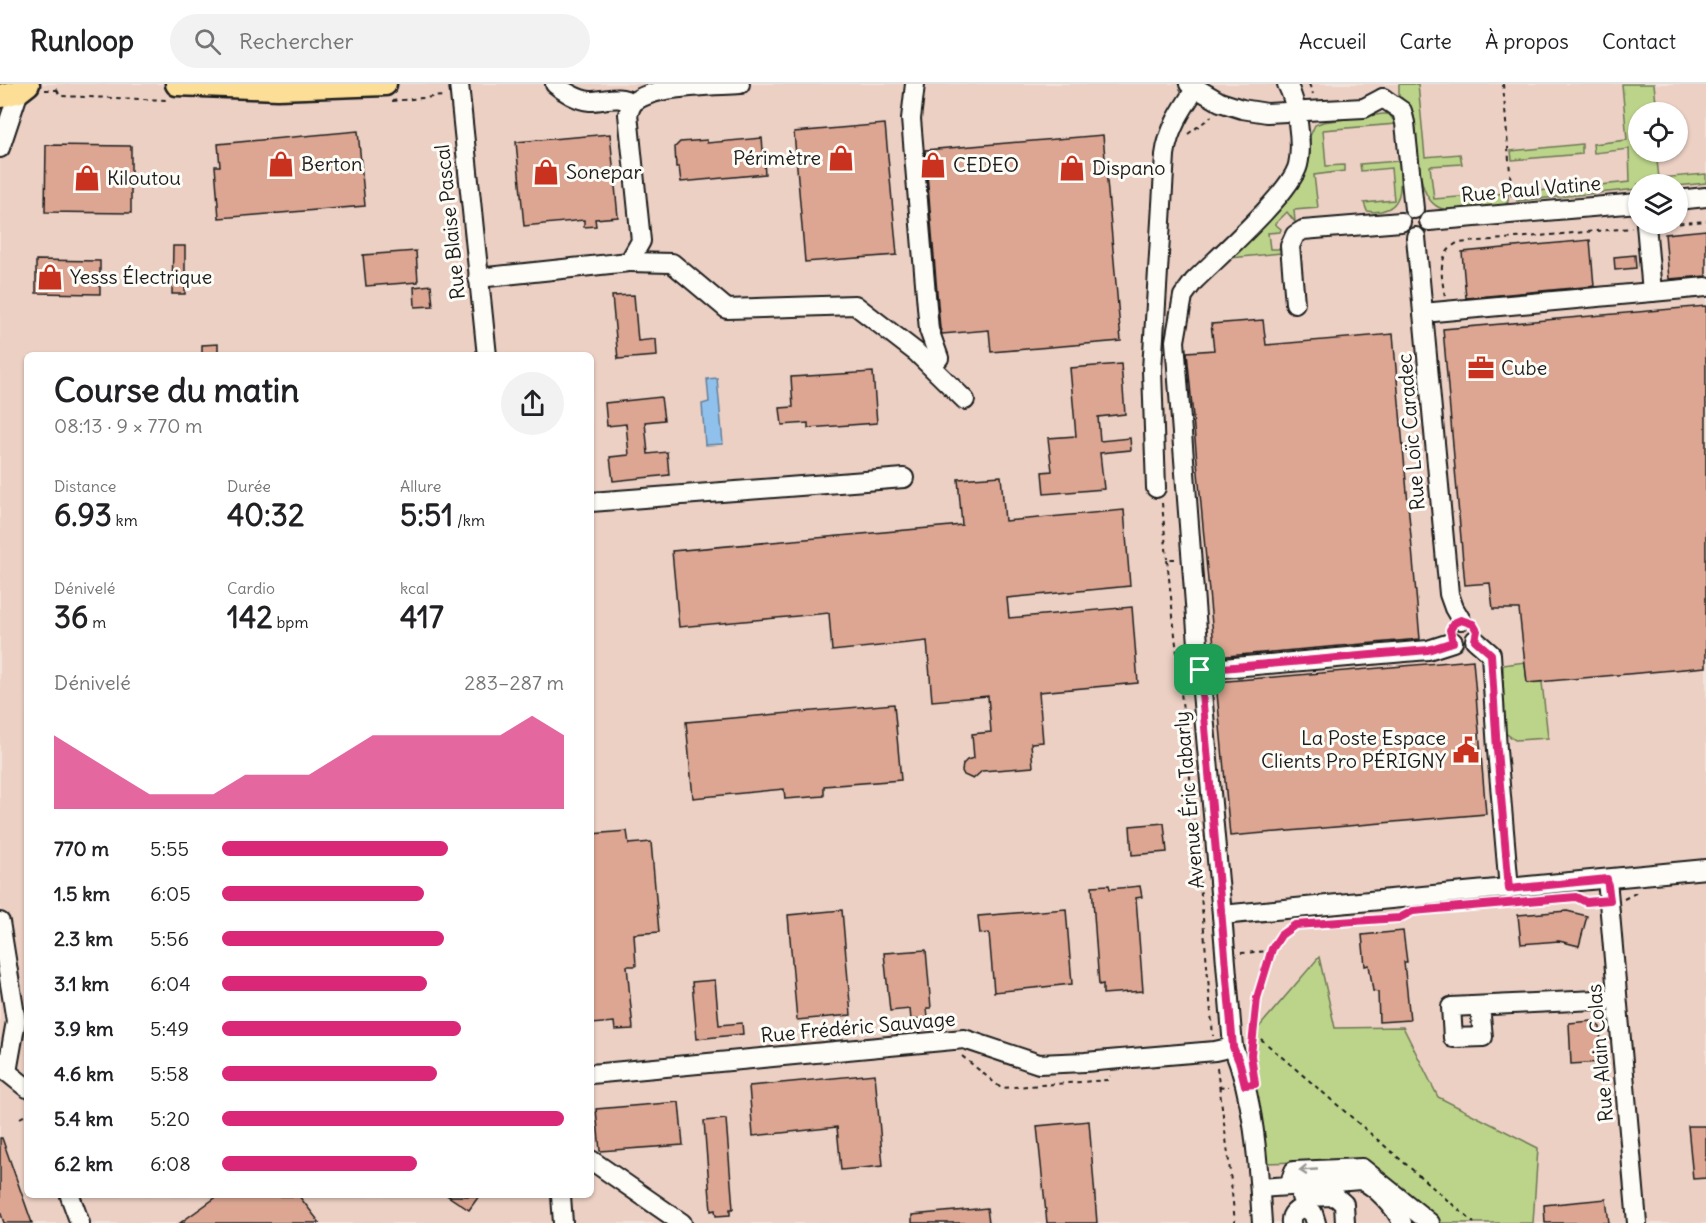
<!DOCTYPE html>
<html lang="fr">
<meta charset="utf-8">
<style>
:root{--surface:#fff;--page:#f2f2f2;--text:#202124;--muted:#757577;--line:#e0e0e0;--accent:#db2777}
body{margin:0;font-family:Delius,sans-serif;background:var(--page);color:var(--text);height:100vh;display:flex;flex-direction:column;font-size:22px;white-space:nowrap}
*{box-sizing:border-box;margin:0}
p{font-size:20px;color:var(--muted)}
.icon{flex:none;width:33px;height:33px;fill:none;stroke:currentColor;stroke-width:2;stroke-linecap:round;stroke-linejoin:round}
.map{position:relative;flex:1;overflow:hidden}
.drawer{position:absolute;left:24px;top:268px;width:570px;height:846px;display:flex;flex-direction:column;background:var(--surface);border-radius:9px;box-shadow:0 2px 4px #0004}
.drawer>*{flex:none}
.tools{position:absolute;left:1628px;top:18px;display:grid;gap:12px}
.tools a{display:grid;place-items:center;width:60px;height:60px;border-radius:50%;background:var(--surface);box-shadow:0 2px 4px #0004;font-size:30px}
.pin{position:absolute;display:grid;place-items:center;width:51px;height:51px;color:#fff;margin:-26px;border-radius:12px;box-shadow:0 3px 9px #0006}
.round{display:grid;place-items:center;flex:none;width:63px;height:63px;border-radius:32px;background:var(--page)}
.overview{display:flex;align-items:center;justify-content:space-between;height:102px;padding:0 30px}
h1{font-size:33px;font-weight:700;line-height:45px}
.figures{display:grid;grid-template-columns:repeat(3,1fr);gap:9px;height:102px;padding:6px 30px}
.figures div{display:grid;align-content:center}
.figures b{font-size:30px;font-weight:700}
.figures small{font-size:16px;font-weight:400}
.figures p{font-size:16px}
.chart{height:168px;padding:12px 30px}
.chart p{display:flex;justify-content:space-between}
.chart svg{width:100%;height:108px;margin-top:6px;fill:var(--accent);opacity:.7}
ul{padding:0 30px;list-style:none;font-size:20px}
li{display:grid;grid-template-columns:96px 72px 1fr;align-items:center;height:45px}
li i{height:15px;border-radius:8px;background:var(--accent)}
header{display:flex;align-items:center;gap:36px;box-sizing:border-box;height:84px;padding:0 30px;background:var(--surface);border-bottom:2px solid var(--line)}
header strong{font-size:28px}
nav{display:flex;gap:33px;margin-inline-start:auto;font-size:21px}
.search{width:420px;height:54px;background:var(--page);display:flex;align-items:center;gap:15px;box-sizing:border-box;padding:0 21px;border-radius:33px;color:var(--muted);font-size:22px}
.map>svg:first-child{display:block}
.built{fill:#ecd0c4;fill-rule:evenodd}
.green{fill:#bcd48a;stroke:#6c7853;stroke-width:1.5}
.water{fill:#90c1ec;stroke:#627f99;stroke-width:1.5}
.building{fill:#dca692;stroke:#1c1c1c;stroke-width:1.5}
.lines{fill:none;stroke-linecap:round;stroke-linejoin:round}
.minor-casing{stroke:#1c1c1c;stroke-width:22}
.major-casing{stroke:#1c1c1c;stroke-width:27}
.path{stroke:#1c1c1c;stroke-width:2;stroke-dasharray:4.5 4.5;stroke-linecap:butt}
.minor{stroke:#fdfcf7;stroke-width:18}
.major{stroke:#fdde96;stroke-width:22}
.oneway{stroke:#989794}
.route-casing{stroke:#fff;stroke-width:12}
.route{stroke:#db2777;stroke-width:8}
.labels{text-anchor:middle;stroke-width:6;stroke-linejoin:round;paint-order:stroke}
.poi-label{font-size:20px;fill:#1c1c1c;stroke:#fdfcf7;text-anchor:start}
.street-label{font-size:20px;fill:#1c1c1c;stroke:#fdfcf7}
</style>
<header>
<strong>Runloop</strong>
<div class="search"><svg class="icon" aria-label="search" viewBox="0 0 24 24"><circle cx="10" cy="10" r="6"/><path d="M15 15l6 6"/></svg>Rechercher</div>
<nav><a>Accueil</a><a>Carte</a><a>À propos</a><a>Contact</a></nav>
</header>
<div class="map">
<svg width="1706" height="1139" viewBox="0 0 1706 1139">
<rect width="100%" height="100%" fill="#f3e2d9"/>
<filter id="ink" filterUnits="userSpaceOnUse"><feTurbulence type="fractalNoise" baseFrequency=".0167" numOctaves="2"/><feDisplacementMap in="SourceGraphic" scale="12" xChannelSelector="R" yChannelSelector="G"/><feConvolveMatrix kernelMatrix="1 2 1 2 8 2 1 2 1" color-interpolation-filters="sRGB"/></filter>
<g filter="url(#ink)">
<path class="built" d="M0,0H1706V1139H0ZM1638,28H1677V68H1638ZM1638,100H1677V140H1638ZM27,272H591V1112H27Z"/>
<g class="green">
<path d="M1399,0H1418L1425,73L1460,70L1462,80L1430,82L1434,115L1508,109V118L1503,122C1486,123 1458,129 1443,125C1413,117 1420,58 1414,33C1412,23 1405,18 1399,11Z"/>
<path d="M1622,0H1654L1657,28H1638V68H1656L1659,94L1706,90V99L1677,102L1638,100V105L1517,117L1516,109L1630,98L1629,65L1594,69L1593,60L1627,56Z"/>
<path d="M1383,30H1389L1396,40L1323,46L1326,82L1344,81V87L1314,91L1318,124L1294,126L1295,138L1287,128L1275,140L1281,145L1280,148L1268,149L1270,165H1281V169L1230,174L1304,94L1310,73V52L1315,41L1323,38Z"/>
<path d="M1582,60V70L1512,76L1511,67Z"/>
<path d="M1399,77C1400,96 1406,122 1381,127C1375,128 1372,128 1367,127L1364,119L1394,116L1391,84L1361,87L1360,80Z"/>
<path d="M1525,578L1527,599L1542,598L1548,654L1515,656L1504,648L1503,581Z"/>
<path d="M1319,873L1335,944L1403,943L1438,1013L1538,1064L1533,1139H1437L1360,1076L1266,1079L1251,971L1254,949Z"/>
</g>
<path class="water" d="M717,294L723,360L705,361L702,320L709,318L707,295Z"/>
<g class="building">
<path d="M885,40L897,171L805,178L794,48Z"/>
<path d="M358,47L365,122L219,134L215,82H220L218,60Z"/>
<path d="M610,50L618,133L595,135L596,142L584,143V136L524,142L516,58Z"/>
<path d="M1103,51L1121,257L991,268L989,246L942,250L940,244L925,66Z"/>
<path d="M762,54L765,90L681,98L679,83H676L675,63L680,58L707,56V59Z"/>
<path d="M46,61L131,62V129L45,128Z"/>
<path d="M1706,146V192L1669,195L1665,150Z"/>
<path d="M1590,156L1594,202L1466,214L1462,168Z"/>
<path d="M173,162H185V210H172Z"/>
<path d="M416,167L418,198L366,202L363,171Z"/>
<path d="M1635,171L1636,184L1615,186L1614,173Z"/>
<path d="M36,176L100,177V210L36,209Z"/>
<path d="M431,201L433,222L415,223L414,203Z"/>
<path d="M634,211L638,257L656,255L657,272L618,275L612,212Z"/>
<path d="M1706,222V583L1527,599L1519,525H1493L1490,499L1465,501L1443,245Z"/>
<path d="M1263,236L1266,261L1393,250L1420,555L1215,573L1187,268L1214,266L1211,240Z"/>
<path d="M218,260V272H202V261Z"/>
<path d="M1121,280L1125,330L1098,333L1100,357L1130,354L1131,366L1100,369L1104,405L1044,410L1042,388L1052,387L1048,354L1076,352L1070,284Z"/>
<path d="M873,288L877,339L808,344V339L782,341L780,324L793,323L791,293Z"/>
<path d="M661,313L664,336L645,338L648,370L667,368L669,391L613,397L610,373L629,371L626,340L607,342L605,319Z"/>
<path d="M1001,392L1005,437L1124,426L1130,502L1007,514L1009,534L1132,523L1138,599L1039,608L1043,658L1031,659L1033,683L982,687L973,695L964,691L962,687L963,680L967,676L974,674L972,650L991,648L988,612L932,617L927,557L832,567L829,529L679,543L672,467L962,441L958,395Z"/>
<path d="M1473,576L1486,730L1230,752L1216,598Z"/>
<path d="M894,620L901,696L824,702V712L785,715L784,705L693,714L686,638Z"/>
<path d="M1164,739L1167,768L1132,771L1130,742Z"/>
<path d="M627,747L629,760L651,758L659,848L634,850L636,882H627L633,945L615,946L614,938L591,940V750Z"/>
<path d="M1109,801L1110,805L1140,802L1142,813L1136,814L1143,907L1103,910V900L1099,901L1092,802Z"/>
<path d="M1066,825L1072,900L994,908L989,849L980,850L978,832Z"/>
<path d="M842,826L851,931L797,936L788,831Z"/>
<path d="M1567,827L1587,832L1579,862L1559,857L1521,860L1518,831Z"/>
<path d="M1403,847L1407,878H1404L1410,936L1379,938L1378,908L1373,907L1369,881L1365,882L1362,851Z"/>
<path d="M926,866L931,924H927L928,934L911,936L910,925L890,927L884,869Z"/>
<path d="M715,896L719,941L742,939L743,950L697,955L692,898Z"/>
<path d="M1592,937L1600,943L1602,978L1571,980L1569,939Z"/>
<path d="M875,990L883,1082L841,1086L837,1043L753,1052L749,1002Z"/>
<path d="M679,1018L683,1061L600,1067L596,1025Z"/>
<path d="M726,1035L733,1125H730V1131L716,1132L715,1126L711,1127L704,1037Z"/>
<path d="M1089,1037L1097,1139H1047L1037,1042Z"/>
<path d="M1688,1042H1706V1094L1693,1095Z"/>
<path d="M0,1054H2L32,1139H4L0,1127Z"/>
<path d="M218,1112H299L320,1139H180Z"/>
<path d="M448,1112H479L469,1126Z"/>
<path d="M1606,1115L1609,1139H1545L1544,1121Z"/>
<path d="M987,1124L989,1139H912V1131Z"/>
</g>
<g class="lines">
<g class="minor-casing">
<g id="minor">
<path d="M459,0L487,272"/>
<path d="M555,0C564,8 578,16 590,17C606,17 617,10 633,19"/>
<path d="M915,0L911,35L929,246L939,274"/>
<path d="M1189,0L1220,18L1242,25L1267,29L1364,24L1383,14"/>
<path d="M1287,0C1297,19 1303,60 1298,81C1291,109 1217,174 1194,197L1183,212L1175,257L1200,586L1222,831L1706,785"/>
<path d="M1383,14L1402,27L1405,39L1414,125"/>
<path d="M0,64L19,7"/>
<path d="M1677,116L1706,113"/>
<path d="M1429,137L1638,119"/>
<path d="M1646,140L1652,208L1706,203"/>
<path d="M1416,153L1449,510L1454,524L1461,536"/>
<path d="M629,178L672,179L727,225L855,221L916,268L965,316"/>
<path d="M478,194L629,178L641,157L628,30C630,26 631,21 634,18C654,1 714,2 740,0"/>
<path d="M1295,219L1290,162L1295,151L1303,146L1401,138"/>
<path d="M1423,229L1652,208"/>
<path d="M1156,404L1152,286L1165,71C1168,46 1182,25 1196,4"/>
<path d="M591,418L904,394"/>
<path d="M1475,556L1491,570L1497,666L1509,805"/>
<path d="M1200,586L1428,566L1453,558"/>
<path d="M1607,795L1637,1139"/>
<path d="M1222,831L1233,963C1255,1018 1258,1080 1262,1139"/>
<path d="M0,838L16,937L7,988"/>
<path d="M1480,922L1483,953L1453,954L1451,923L1617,915"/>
<path d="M7,988L27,1004"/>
<path d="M591,990L964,955L1039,980L1085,978L1215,967L1233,963"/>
<path d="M591,1076L682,1139"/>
<path d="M1289,1102L1360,1096C1375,1101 1397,1125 1402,1139"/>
<path d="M1260,1104L1289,1102L1294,1087L1362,1084L1430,1139"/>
<path d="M70,1112L80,1139"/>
<path d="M561,1112L563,1139"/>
<path d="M1301,1113L1335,1112L1344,1120L1345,1139"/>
<path d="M1291,1139C1290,1130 1296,1125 1305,1124L1313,1129L1316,1139"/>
</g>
</g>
<g class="major-casing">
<g id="major">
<path d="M177,0L278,4L385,0"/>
<path d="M0,12L19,7L28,0"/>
</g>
</g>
<g class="path">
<path d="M1309,0L1313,10"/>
<path d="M1503,0L1512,114"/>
<path d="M45,6H57V0"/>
<path d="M57,6L60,12L168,16"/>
<path d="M392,17L443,12"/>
<path d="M1188,50L1212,32"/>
<path d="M1661,141L1706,137"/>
<path d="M1445,212C1441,192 1437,171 1457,159L1632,144"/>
<path d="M1162,419L1167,475"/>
<path d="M1175,475H1167L1195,741L1213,952"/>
<path d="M1577,814L1586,818L1592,817"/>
<path d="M1624,815L1638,808"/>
<path d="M1310,840L1399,834L1405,831"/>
<path d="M1241,869L1271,867"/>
<path d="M1254,949L1474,1139"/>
<path d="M1252,967C1255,936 1259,876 1280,852C1284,848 1290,845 1295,841"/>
<path d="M962,972L1001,1004L1108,996L1110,992"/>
<path d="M1217,984L1229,1078L1235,1139"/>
<path d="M1219,1003L1229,1002"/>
<path d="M20,1034L27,1030"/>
</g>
<use href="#minor" class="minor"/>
<use href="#major" class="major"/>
</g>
<defs><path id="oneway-shaft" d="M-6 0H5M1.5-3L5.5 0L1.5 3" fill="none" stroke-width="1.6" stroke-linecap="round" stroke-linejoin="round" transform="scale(1.5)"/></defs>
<use class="oneway" href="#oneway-shaft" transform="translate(1308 1086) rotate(177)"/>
</g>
<g class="lines" filter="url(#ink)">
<g class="route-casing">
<path id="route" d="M1461,536L1473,540L1477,547L1475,556L1491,570L1497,666L1509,805L1607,795L1610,816L1586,818L1576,813L1413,827L1399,834L1295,841L1281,851L1272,865L1257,914L1251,971L1255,1000L1245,1001L1240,980L1233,963L1200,586L1428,566L1453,558L1450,546L1454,539Z"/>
</g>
<use href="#route" class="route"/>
</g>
<defs>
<g id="shop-bare" transform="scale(2.07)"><path d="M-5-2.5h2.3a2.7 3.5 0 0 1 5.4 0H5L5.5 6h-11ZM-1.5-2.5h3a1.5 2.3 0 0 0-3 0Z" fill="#c8321e" stroke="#fdfcf7" stroke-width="2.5" paint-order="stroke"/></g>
<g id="office-bare" transform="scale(2.07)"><path d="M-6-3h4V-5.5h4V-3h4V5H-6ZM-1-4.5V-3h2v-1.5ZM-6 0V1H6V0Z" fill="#c8321e" stroke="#fdfcf7" stroke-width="2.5" paint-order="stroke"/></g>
<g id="civic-bare" transform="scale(2.07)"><path d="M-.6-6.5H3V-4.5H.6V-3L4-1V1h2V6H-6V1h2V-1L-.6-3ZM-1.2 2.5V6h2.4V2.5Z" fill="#c8321e" stroke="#fdfcf7" stroke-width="2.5" paint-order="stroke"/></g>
</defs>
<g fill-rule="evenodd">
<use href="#shop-bare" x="841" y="74"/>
<use href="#shop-bare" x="281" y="80"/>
<use href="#shop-bare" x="933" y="81"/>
<use href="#shop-bare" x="1072" y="84"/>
<use href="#shop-bare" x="546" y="88"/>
<use href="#shop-bare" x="87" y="94"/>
<use href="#shop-bare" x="50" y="193"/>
<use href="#office-bare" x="1481" y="284"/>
<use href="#civic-bare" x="1466" y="666"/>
</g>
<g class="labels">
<g class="poi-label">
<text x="821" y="81" text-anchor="end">Périmètre</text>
<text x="301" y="87">Berton</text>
<text x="953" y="88">CEDEO</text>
<text x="1092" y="91">Dispano</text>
<text x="566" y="95">Sonepar</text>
<text x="107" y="101">Kiloutou</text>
<text x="70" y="200">Yesss Électrique</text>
<text x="1501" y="291">Cube</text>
<text x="1446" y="661" text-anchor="end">La Poste Espace<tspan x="1446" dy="23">Clients Pro PÉRIGNY</tspan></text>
</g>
<g class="street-label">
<text transform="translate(1531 105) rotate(-5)" y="7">Rue Paul Vatine</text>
<text transform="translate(450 138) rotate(-96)" y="7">Rue Blaise Pascal</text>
<text transform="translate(1411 348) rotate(-95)" y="7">Rue Loïc Caradec</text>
<text transform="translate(1189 716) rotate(-95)" y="7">Avenue Éric Tabarly</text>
<text transform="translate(858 943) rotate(-5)" y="7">Rue Frédéric Sauvage</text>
<text transform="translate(1600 969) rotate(-95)" y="7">Rue Alain Colas</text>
</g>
</g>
</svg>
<div class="tools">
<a><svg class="icon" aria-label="locate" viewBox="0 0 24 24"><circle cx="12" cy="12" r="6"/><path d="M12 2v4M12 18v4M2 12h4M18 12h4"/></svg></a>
<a><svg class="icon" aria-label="layers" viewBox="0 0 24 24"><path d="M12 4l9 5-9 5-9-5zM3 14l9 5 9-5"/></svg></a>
</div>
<div class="pin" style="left:1200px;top:586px;background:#1e9e55"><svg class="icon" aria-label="arrive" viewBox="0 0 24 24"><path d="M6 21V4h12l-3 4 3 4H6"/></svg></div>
<section class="drawer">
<div class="overview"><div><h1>Course du matin</h1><p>08:13 · 9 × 770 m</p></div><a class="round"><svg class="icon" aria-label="share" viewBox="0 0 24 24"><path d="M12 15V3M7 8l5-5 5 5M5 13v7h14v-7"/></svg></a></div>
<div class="figures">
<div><p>Distance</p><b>6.93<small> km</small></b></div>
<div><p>Durée</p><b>40:32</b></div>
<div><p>Allure</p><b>5:51<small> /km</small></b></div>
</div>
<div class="figures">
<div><p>Dénivelé</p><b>36<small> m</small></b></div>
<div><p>Cardio</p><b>142<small> bpm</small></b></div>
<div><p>kcal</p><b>417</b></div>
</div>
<div class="chart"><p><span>Dénivelé</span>283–287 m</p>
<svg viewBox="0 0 160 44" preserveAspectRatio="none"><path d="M0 44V14L10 22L20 30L30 38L40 38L50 38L60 30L70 30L80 30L90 22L100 14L110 14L120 14L130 14L140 14L150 6L160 14V44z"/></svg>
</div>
<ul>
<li><b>770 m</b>5:55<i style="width:66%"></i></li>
<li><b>1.5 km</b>6:05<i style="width:59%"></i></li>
<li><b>2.3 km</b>5:56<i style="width:65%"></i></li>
<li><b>3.1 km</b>6:04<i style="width:60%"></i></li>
<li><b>3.9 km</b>5:49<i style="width:70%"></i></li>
<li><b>4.6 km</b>5:58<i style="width:63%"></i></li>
<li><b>5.4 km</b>5:20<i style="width:100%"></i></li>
<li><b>6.2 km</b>6:08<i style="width:57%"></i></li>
</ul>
</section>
</div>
